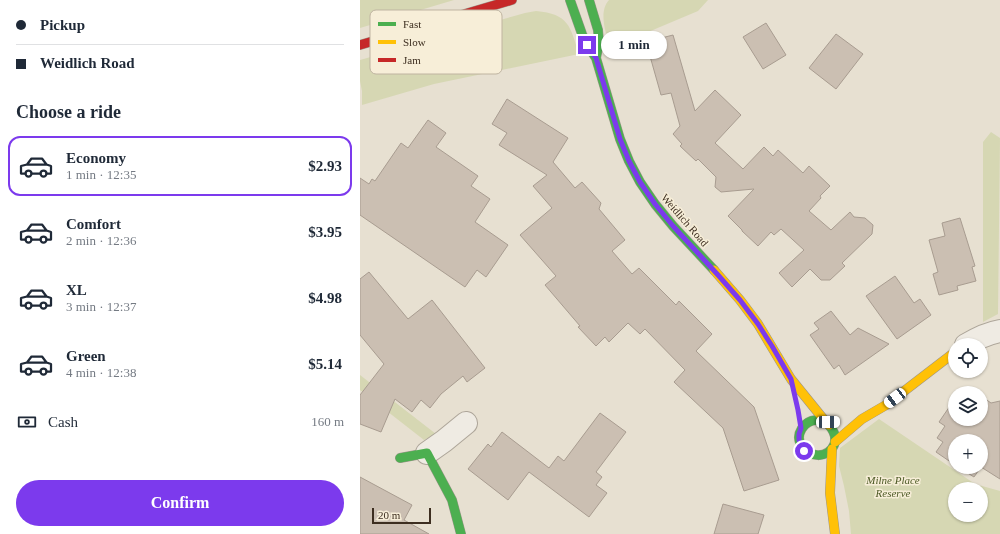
<!DOCTYPE html>
<html lang="en">
<head>
<meta charset="utf-8">
<style>
	body { margin:0; font-family:Georgia,serif; background:#f6f6f7; color:#1f2937; height:100vh; display:flex; flex-direction:column; font-size:15px; white-space:nowrap }
	* { box-sizing:border-box; margin:0 }
	p { font-size:13px; color:#747a83 }
	.icon { flex:none; width:22px; height:22px; fill:none; stroke:currentColor; stroke-width:2; stroke-linecap:round; stroke-linejoin:round }
	.map { position:relative; flex:1; overflow:hidden }
	.drawer { display:flex; flex-direction:column; background:#fff; width:360px }
	.drawer>* { flex:none }
	.guide { display:grid; align-content:center; height:88px; padding:0 16px; background:#fff }
	.tools { position:absolute; left:588px; top:338px; display:grid; gap:8px }
	.tools a { display:grid; place-items:center; width:40px; height:40px; border-radius:50%; background:#fff; box-shadow:0 1px 3px #0004; font-size:20px }
	.scale { position:absolute; left:12px; bottom:10px; width:59px; box-sizing:border-box; padding-left:4px; border:2px solid #3d2e20; border-top:0; font-size:11px; line-height:14px; white-space:nowrap; color:#3d2e20; -webkit-text-stroke:3px #f7eed8; paint-order:stroke }
	.end { position:absolute; width:18px; height:18px; margin:-9px; border:5px solid #7c3aed; background:#fff; box-shadow:0 0 0 2px #fff }
	.from { border-radius:50% }
	.bubble { position:absolute; height:28px; border-radius:14px; background:#fff; box-shadow:0 1px 3px #0004; font-size:13px; font-weight:800; line-height:28px; text-align:center }
	.car { position:absolute; width:12px; height:24px; margin:-12px -6px; border-radius:5px; box-shadow:0 0 3px 1px #0007; background:linear-gradient(#fff 24%,#345 0 40%,#fff 0 76%,#345 0 86%,#fff 0) }
	.guide b { display:flex; align-items:center; gap:14px; height:38px; font-size:15px }
	.guide b+b { border-top:1px solid #e0e1e3 }
	.guide i { width:10px; height:10px; background:#1f2937 }
	ul { padding:0; list-style:none }
	li { display:flex; align-items:center; gap:12px; height:60px; margin:0 8px 6px; padding:0 8px; border:2px solid transparent; border-radius:12px }
	li div { flex:1 }
	li b { display:block; font-size:15px }
	li em { font-style:normal; font-weight:800 }
	li.selected { border-color:#7c3aed }
	li>.icon { width:36px; height:36px; stroke-width:1.5 }
	h2 { padding:0 16px; font-size:18px; line-height:48px }
	.pay { display:flex; align-items:center; gap:10px; height:44px; padding:0 16px; font-size:15px }
	.pay p { margin-inline-start:auto }
	.primary-button { display:flex; gap:8px; margin-top:auto; padding:8px 16px }
	.primary-button a { flex:1; height:46px; border-radius:24px; background:#7c3aed; color:#fff; font-size:16px; font-weight:800; line-height:46px; text-align:center }
	main { display:flex; flex:1; min-height:0 }
	.map>svg:first-child { display:block }
	.green { fill:#d6d7b3; fill-rule:evenodd }
	.building { fill:#cbbfb2; stroke:#a89c90 }
	.lines { fill:none; stroke-linecap:round; stroke-linejoin:round }
	.street-casing { stroke:#ada599; stroke-width:24 }
	.fast-casing { stroke:#9c958a; stroke-width:10 }
	.slow-casing { stroke:#9c958a; stroke-width:10 }
	.jam-casing { stroke:#9c958a; stroke-width:10 }
	.street { stroke:#efebe3; stroke-width:22 }
	.fast { stroke:#4caf50; stroke-width:9 }
	.slow { stroke:#ffc107; stroke-width:9 }
	.jam { stroke:#c62828; stroke-width:9 }
	.route { stroke:#7c3aed; stroke-width:5 }
	.labels { text-anchor:middle; dominant-baseline:central; stroke-width:3; stroke-linejoin:round; paint-order:stroke }
	.street-label { font-size:11px; fill:#3d2e20; stroke:#f7eed8 }
	.park-label { font-size:11px; font-style:italic; fill:#4d5a26; stroke:#f7eed8 }
	.key { fill:#f7eed8; stroke:#bfb4a1; stroke-width:1 }
	.key-label { font-size:11px; fill:#3d2e20 }
</style>
</head>
<body>
<main>
<section class="drawer">
<div class="guide">
<b><i class="from"></i>Pickup</b>
<b><i></i>Weidlich Road</b>
</div>
<h2>Choose a ride</h2>
<ul>
<li class="selected"><svg class="icon" aria-label="car" viewBox="0 0 24 24"><path d="M5 17H2v-5l4-1 3-4h7l3 4 3 1v5h-3M9 17h6M6 11h13"/><circle cx="7" cy="17" r="2"/><circle cx="17" cy="17" r="2"/></svg><div><b>Economy</b><p>1 min · 12:35</p></div><em>$2.93</em></li>
<li><svg class="icon" aria-label="car" viewBox="0 0 24 24"><path d="M5 17H2v-5l4-1 3-4h7l3 4 3 1v5h-3M9 17h6M6 11h13"/><circle cx="7" cy="17" r="2"/><circle cx="17" cy="17" r="2"/></svg><div><b>Comfort</b><p>2 min · 12:36</p></div><em>$3.95</em></li>
<li><svg class="icon" aria-label="car" viewBox="0 0 24 24"><path d="M5 17H2v-5l4-1 3-4h7l3 4 3 1v5h-3M9 17h6M6 11h13"/><circle cx="7" cy="17" r="2"/><circle cx="17" cy="17" r="2"/></svg><div><b>XL</b><p>3 min · 12:37</p></div><em>$4.98</em></li>
<li><svg class="icon" aria-label="car" viewBox="0 0 24 24"><path d="M5 17H2v-5l4-1 3-4h7l3 4 3 1v5h-3M9 17h6M6 11h13"/><circle cx="7" cy="17" r="2"/><circle cx="17" cy="17" r="2"/></svg><div><b>Green</b><p>4 min · 12:38</p></div><em>$5.14</em></li>
</ul>
<div class="pay"><svg class="icon" aria-label="cash" viewBox="0 0 24 24"><path d="M3 7h18v10H3z"/><circle cx="12" cy="12" r="2"/></svg>Cash<p>160 m</p></div>
<div class="primary-button"><a>Confirm</a></div>
</section>
<div class="map">
<svg width="640" height="534" viewBox="0 0 640 534">
	<rect width="100%" height="100%" fill="#e7e0d1"/>
	<path class="green" d="M0 0H94L0 28Z
		M249 0H348L338 11 262 43 250 47C246 33 238 12 249 0Z
		M176 11C209 14 210 26 219 54L74 84 2 105V91L0 81V60L165 13Z
		M631 132 640 138 638 314 623 322V142Z
		M0 375 76 434 64 440 0 390Z
		M519 419 615 484 640 491V534H491L489 511 484 486 479 466 480 448ZM595 489H621V515H595Z"/>
	<path class="building" d="M406 23 426 55 403 69 383 37Z
		M476 34 503 54 476 89 449 68Z
		M313 35 335 111 355 90 381 115 355 143 383 169 404 147 413 156 418 150 443 173 449 166 470 186 460 196 461 198 449 211 471 230 490 212 494 217 505 218 513 225 512 234 482 263 485 266 470 280H461L450 269 432 287 419 273 444 250 421 229 414 235 411 232 398 246 382 231V230L368 216 394 189 361 192 355 187 356 177 338 159 336 161 320 146 322 144 313 134 320 126 311 93 301 95 286 42Z
		M147 99 208 138 193 162 215 188 222 182 241 203 239 209 265 240 252 251 272 274 279 268 316 305 319 301 352 334 336 351 394 407 419 480 384 491 363 428 314 382 325 370 285 329 280 334 268 323 249 342 245 337 236 346 218 327 220 326 185 285 196 276 160 235 192 208 173 186 187 175 139 145 147 133 132 124Z
		M68 120 86 133 76 147 118 176 111 186 130 199 115 222 148 245 126 277 117 270 105 287 0 215V178L9 184 12 179 15 181 41 143 48 148Z
		M600 218 615 266 612 267 616 281 597 286 598 290 579 295 573 274 578 272 569 240 585 236 582 223Z
		M9 272 48 319 72 300 125 368 107 382 103 376 81 394 70 408 61 400 52 412 35 399 21 432 0 424V395L24 364 0 335V279Z
		M535 276 554 303 560 299 571 315 537 339 506 296Z
		M471 311 490 335 498 328 529 344 485 375 479 365 474 369 450 335 459 329 454 323Z
		M621 396 631 403 640 401V479L621 467 614 477 598 467H621V441H595V465L576 452 583 442 577 438 585 426 579 422 592 403 595 405V419H621Z
		M240 413 266 432 236 472 242 477 236 485 247 493 229 517 169 472 148 500 108 469 128 444 131 447 142 432 189 468 198 456 204 461Z
		M0 477 52 505 44 520 69 534H0Z
		M363 504 404 515 398 534H354Z"/>
	<g class="lines">
		<defs>
			<path id="street" d="M606 345C616 339 628 333 640 331
				M67 453 84 441 106 423"/>
			<path id="fast" d="M210 0 222 34 227 45 236 58 260 139 269 161 280 182 295 204 313 226 354 270
				M229 0 238 30 239 42 236 58
				M465 421C462 421 459 420 456 420 444 421 435 434 441 445 448 458 468 459 474 445 477 438 474 431 469 425
				M40 458 67 453 92 500 101 534"/>
			<path id="slow" d="M354 270 380 300 398 324 431 379 465 421 469 425
				M475 442 502 419 526 405 595 352
				M472 449 470 493 475 534"/>
			<path id="jam" d="M0 45 152 0"/>
		</defs>
		<use href="#street" class="street-casing"/>
		<use href="#fast" class="fast-casing"/>
		<use href="#slow" class="slow-casing"/>
		<use href="#jam" class="jam-casing"/>
		<use href="#street" class="street"/>
		<use href="#fast" class="fast"/>
		<use href="#slow" class="slow"/>
		<use href="#jam" class="jam"/>
	</g>
	<g class="lines">
		<path class="route" d="M227 45 236 58 260 139 269 161 280 182 295 204 313 226 358 275 380 300 398 324 412 346 431 379 438 410 441 428 439 434V440L441 446 444 451"/>
	</g>
	<g class="labels">
		<g class="street-label">
			<text transform="translate(325 220) rotate(49)">Weidlich Road</text>
		</g>
		<g class="park-label">
			<text x="533" y="480">Milne Place<tspan x="533" dy="13">Reserve</tspan></text>
		</g>
	</g>
	<rect x="10" y="10" width="132" height="64" rx="6" class="key"/>
	<rect x="18" y="22" width="18" height="4" fill="#4caf50"/>
	<rect x="18" y="40" width="18" height="4" fill="#ffc107"/>
	<rect x="18" y="58" width="18" height="4" fill="#c62828"/>
	<g class="key-label">
		<text x="43" y="28">Fast</text>
		<text x="43" y="46">Slow</text>
		<text x="43" y="64">Jam</text>
	</g>
</svg>
<div class="tools">
<a><svg class="icon" aria-label="locate" viewBox="0 0 24 24"><circle cx="12" cy="12" r="6"/><path d="M12 2v4M12 18v4M2 12h4M18 12h4"/></svg></a>
<a><svg class="icon" aria-label="layers" viewBox="0 0 24 24"><path d="M12 4l9 5-9 5-9-5zM3 14l9 5 9-5"/></svg></a>
<a>+</a>
<a>−</a>
</div>
<div class="scale">20 m</div>
<i class="end from" style="left:444px;top:451px"></i>
<i class="end" style="left:227px;top:45px"></i>
<div class="bubble" style="left:241px;top:31px;width:66px">1 min</div>
<i class="car" style="left:535px;top:398px;rotate:233deg"></i>
<i class="car" style="left:468px;top:422px;rotate:89deg"></i>
</div>
</main>
</body>
</html>
